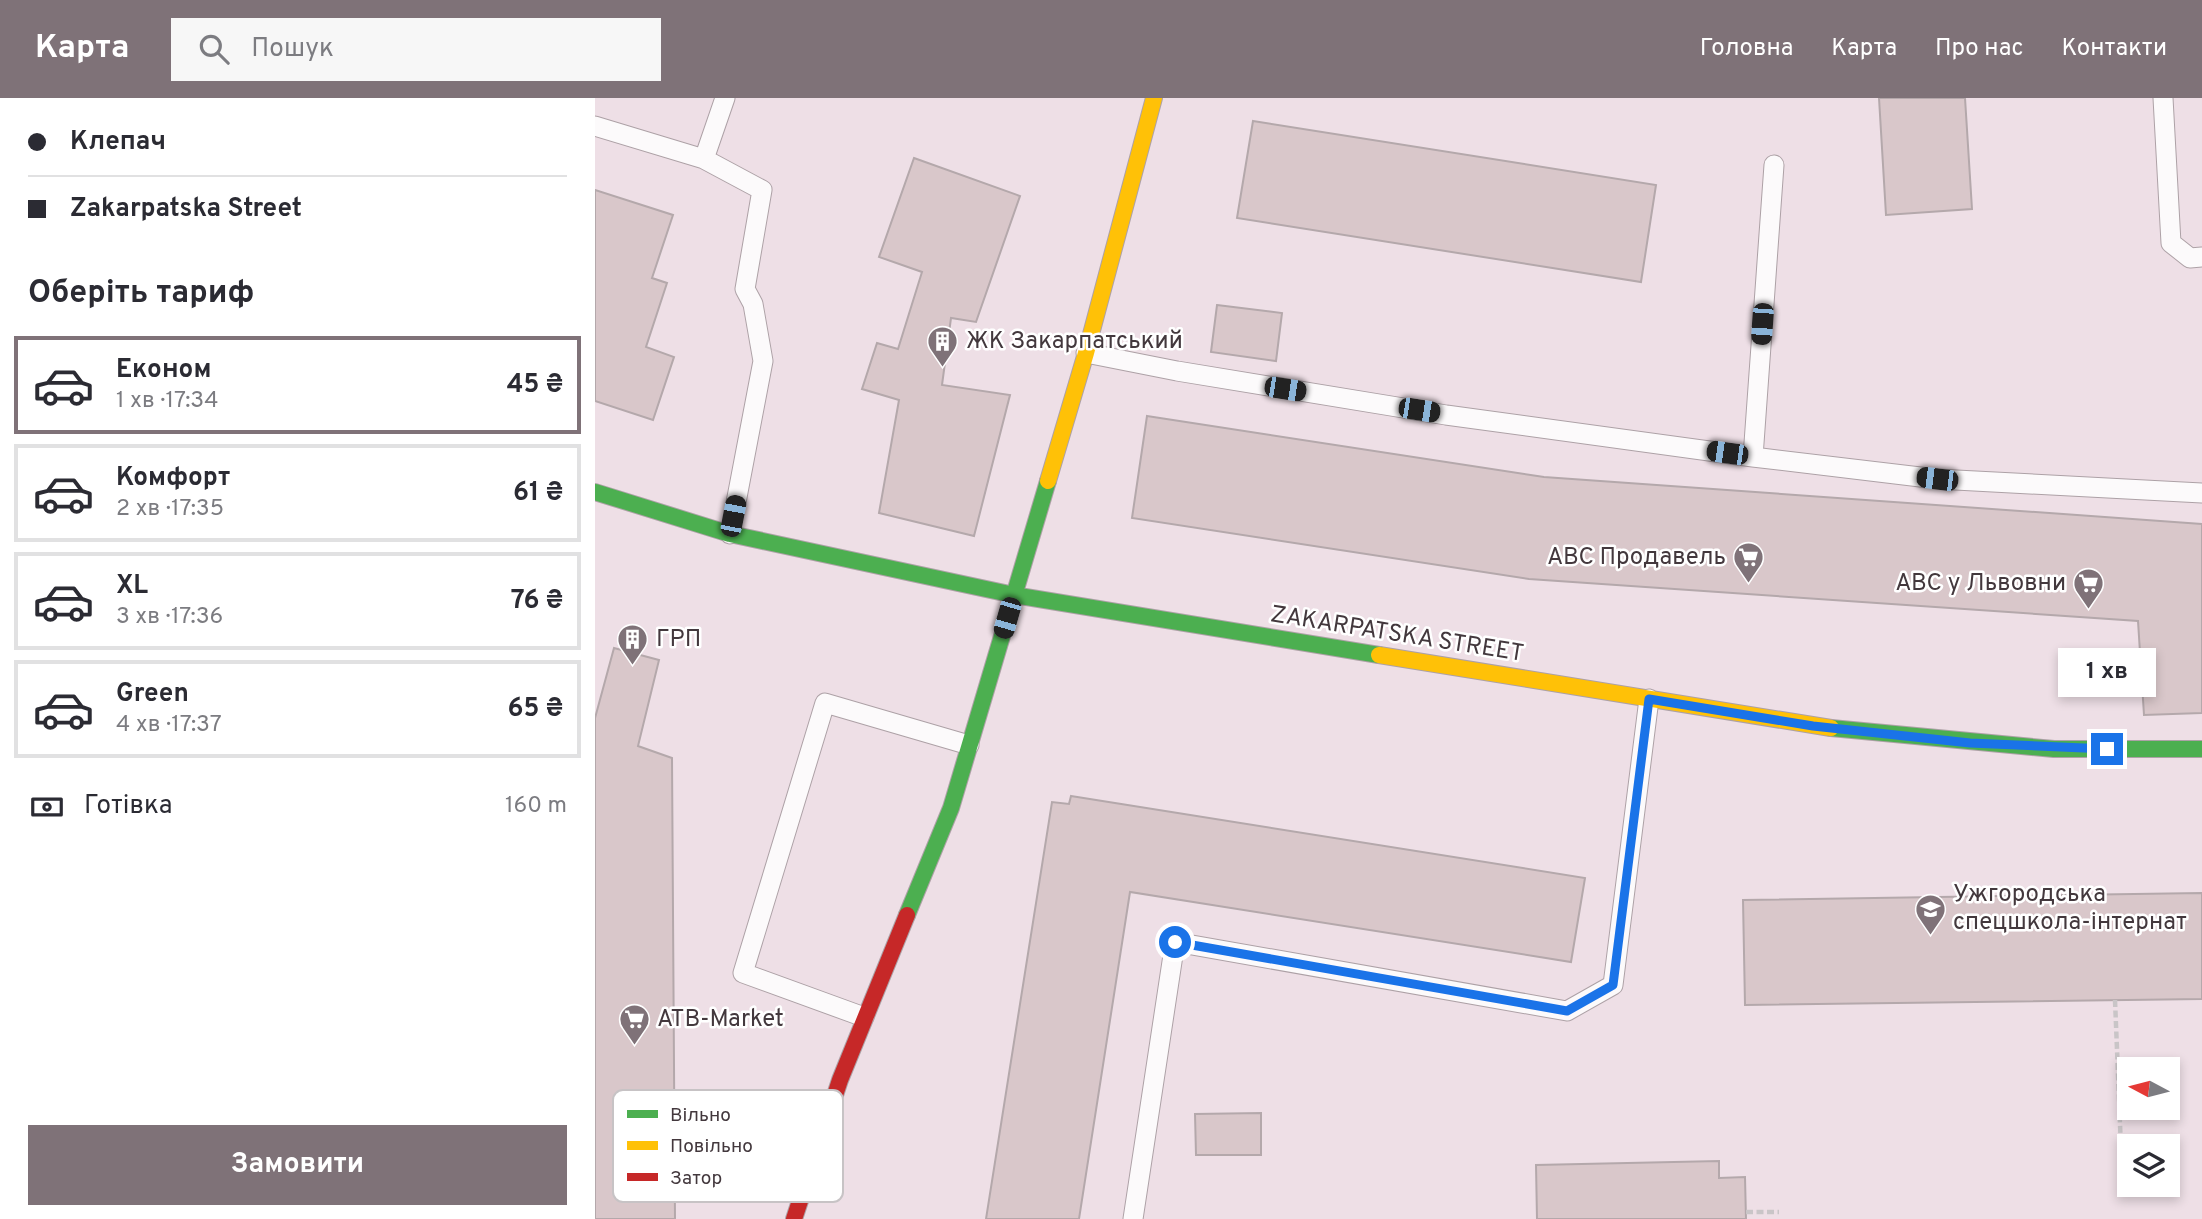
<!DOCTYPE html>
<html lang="uk">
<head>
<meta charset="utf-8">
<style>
	body { margin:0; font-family:Overpass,sans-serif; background:#f7f7f7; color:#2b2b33; height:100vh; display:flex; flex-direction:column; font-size:26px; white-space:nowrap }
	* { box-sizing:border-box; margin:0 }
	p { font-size:23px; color:#7c7c81 }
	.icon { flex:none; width:38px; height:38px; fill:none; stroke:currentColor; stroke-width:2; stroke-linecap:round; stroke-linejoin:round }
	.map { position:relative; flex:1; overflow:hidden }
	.panel { display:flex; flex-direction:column; background:#fff; width:595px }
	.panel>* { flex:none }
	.top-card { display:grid; align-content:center; height:154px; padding:0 28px; background:#fff }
	.needle { width:46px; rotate:277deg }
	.tools { position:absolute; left:1522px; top:959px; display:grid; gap:14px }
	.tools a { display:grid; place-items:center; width:63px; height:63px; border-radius:0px; background:#fff; box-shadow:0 4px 10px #0003; font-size:35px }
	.end { position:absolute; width:32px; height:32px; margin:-16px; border:9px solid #1a73e8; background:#fff; box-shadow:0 0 0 4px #fff }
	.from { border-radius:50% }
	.bubble { position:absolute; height:49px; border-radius:0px; background:#fff; box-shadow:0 4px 10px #0003; font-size:23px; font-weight:700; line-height:49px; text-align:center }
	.car { position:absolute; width:21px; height:42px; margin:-21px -10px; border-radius:9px; box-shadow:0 0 5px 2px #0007; background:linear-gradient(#222 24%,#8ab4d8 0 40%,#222 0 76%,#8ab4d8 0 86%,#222 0) }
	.top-card b { display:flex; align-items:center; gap:24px; height:66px; font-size:26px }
	.top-card b+b { border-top:2px solid #e1e1e2 }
	.top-card i { width:18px; height:18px; background:#2b2b33 }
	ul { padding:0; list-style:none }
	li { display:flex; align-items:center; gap:21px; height:98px; margin:0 14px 10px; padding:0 14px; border:4px solid #e1e1e2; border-radius:0px }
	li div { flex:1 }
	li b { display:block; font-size:26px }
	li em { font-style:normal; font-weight:700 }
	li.current { border-color:#7f7278 }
	li>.icon { width:63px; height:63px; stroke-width:1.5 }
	h2 { padding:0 28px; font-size:32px; line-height:84px }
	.pay { display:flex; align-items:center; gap:18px; height:77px; padding:0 28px; font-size:26px }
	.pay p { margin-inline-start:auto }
	.cta { display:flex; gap:14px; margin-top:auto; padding:14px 28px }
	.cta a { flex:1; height:80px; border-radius:0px; background:#7f7278; color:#fff; font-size:28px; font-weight:700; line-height:80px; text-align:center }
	header { display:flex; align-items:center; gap:42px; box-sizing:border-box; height:98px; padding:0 35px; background:#7f7278; color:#fff }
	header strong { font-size:33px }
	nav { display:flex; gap:38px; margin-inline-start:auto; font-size:24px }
	.search { width:490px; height:63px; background:#f7f7f7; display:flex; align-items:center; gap:18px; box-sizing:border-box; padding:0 24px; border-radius:0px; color:#7c7c81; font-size:26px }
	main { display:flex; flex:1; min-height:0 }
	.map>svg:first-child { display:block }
	.building { fill:#d9c7ca; stroke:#b4a8ab; stroke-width:2 }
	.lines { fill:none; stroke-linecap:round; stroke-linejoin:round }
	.lane-casing { stroke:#ada1a6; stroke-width:21 }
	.fast-casing { stroke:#ada1a6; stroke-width:18 }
	.slow-casing { stroke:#ada1a6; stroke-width:18 }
	.jam-casing { stroke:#ada1a6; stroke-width:18 }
	.path { stroke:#c9c5c7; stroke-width:4.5; stroke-dasharray:7 3.5; stroke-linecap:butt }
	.lane { stroke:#fcfafb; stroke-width:19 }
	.fast { stroke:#4caf50; stroke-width:16 }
	.slow { stroke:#ffc107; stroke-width:16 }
	.jam { stroke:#c62828; stroke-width:16 }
	.route { stroke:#1a73e8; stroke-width:9 }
	.labels { text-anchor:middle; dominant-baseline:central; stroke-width:5; stroke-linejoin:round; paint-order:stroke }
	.poi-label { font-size:24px; fill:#43383d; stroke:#fff; text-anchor:start }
	.street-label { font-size:24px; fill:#43383d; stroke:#fff }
	.key { fill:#fff; stroke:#c7c3c5; stroke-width:2 }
	.key-label { font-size:19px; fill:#43383d }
</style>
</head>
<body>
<header>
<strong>Карта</strong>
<div class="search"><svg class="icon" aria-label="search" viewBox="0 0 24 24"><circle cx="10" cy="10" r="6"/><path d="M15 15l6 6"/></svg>Пошук</div>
<nav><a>Головна</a><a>Карта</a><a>Про нас</a><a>Контакти</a></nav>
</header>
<main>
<section class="panel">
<div class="top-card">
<b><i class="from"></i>Клепач</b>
<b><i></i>Zakarpatska Street</b>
</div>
<h2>Оберіть тариф</h2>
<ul>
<li class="current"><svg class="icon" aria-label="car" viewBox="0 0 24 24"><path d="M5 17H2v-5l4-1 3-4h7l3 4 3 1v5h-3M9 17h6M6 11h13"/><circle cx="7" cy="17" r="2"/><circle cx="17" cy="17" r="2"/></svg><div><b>Економ</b><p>1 хв · 17:34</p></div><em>45 ₴</em></li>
<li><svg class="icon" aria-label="car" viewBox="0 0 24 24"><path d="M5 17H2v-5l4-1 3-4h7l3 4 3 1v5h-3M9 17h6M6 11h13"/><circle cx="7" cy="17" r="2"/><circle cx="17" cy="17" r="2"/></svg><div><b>Комфорт</b><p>2 хв · 17:35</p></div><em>61 ₴</em></li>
<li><svg class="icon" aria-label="car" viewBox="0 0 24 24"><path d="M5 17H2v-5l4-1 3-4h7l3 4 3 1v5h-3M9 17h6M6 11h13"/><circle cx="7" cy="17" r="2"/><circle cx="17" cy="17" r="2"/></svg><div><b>XL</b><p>3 хв · 17:36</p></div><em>76 ₴</em></li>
<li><svg class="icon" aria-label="car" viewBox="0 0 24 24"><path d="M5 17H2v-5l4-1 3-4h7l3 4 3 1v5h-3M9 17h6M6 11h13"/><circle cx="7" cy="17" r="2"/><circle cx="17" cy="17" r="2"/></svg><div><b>Green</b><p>4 хв · 17:37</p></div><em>65 ₴</em></li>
</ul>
<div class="pay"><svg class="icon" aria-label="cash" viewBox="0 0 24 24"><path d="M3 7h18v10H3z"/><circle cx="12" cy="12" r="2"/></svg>Готівка<p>160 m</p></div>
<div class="cta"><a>Замовити</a></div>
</section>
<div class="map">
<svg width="1607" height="1121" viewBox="0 0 1607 1121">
	<rect width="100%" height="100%" fill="#eedfe6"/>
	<path class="building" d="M1284 0H1370L1377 111 1291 117Z
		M658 23 1061 87 1046 184 642 120Z
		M319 60 425 98 381 224 356 220 347 287 415 297 379 438 284 415 304 302 267 291 282 245 303 251 327 174 284 159Z
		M0 92 78 117 57 180 72 185 51 249 79 259 58 322 0 303Z
		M622 207 687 215 681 263 616 254Z
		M552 318 949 379 1607 426V615L1549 617 1543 523 934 481 537 420Z
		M19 550 64 562 43 648 77 660 80 1121H0V620Z
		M476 698 990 780 976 864 535 794 484 1121H391L457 704 474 706Z
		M1607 795V901L1150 907 1148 802Z
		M666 1015V1057H601L600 1016Z
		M1124 1063V1080L1150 1079 1151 1121H942L941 1067Z"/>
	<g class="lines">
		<defs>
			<path id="lane" d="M1568 0 1576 145 1595 160 1607 159
				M0 28 109 61 167 92 150 191 158 206 168 263 135 436
				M109 61 130 0
				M491 255 582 273 851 317 1158 359 1342 381 1607 395
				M1158 359 1179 67
				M269 919 148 875 230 605 374 647
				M538 1121 580 844 972 913 1018 887 1054 601"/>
			<path id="fast" d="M0 394 135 436 419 497 784 557
				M1236 630 1459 651H1607
				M312 817 356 710 453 383"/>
			<path id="slow" d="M453 383 491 255 559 0
				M784 557 1236 630"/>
			<path id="jam" d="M199 1121 245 982 312 817"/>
		</defs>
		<use href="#lane" class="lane-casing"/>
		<use href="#fast" class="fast-casing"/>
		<use href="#slow" class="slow-casing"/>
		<use href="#jam" class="jam-casing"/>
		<path class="path" d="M1520 902 1528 1100
			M1151 1114H1184"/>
		<use href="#lane" class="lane"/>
		<use href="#fast" class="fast"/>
		<use href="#slow" class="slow"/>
		<use href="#jam" class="jam"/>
	</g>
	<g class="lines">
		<path class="route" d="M580 844 972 913 1018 887 1054 601 1218 628 1375 645 1512 651"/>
	</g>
	<defs>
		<symbol id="building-pin" viewBox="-11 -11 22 30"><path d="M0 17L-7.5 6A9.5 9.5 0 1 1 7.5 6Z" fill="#7f7278" stroke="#fff"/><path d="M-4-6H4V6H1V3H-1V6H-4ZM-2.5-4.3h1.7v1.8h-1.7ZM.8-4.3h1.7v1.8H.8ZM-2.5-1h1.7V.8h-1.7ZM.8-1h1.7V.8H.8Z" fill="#fff"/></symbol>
		<symbol id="supermarket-pin" viewBox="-11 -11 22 30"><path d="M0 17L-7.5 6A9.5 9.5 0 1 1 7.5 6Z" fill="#7f7278" stroke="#fff"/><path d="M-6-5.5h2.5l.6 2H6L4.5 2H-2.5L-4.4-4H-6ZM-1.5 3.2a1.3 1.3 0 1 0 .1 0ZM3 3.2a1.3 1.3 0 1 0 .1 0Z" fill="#fff"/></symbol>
		<symbol id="school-pin" viewBox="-11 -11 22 30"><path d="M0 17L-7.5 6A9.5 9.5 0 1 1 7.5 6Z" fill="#7f7278" stroke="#fff"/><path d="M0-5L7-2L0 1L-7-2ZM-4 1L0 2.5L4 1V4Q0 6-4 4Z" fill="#fff"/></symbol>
	</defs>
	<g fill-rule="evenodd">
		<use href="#building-pin" x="330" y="226" width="35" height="47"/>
		<use href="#supermarket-pin" x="1136" y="442" width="35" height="47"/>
		<use href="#supermarket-pin" x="1476" y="468" width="35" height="47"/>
		<use href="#building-pin" x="20" y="524" width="35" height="47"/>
		<use href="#school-pin" x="1318" y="794" width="35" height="47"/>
		<use href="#supermarket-pin" x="22" y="904" width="35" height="47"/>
	</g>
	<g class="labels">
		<g class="poi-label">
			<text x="371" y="244">ЖК Закарпатський</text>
			<text x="1131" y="460" text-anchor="end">ABC Продавель</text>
			<text x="1471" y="486" text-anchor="end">ABC у Львовни</text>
			<text x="61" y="542">ГРП</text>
			<text x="1358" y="797">Ужгородська<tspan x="1358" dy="28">спецшкола-інтернат</tspan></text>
			<text x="62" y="922">ATB-Market</text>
		</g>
		<g class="street-label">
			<text transform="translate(802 537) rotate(9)">ZAKARPATSKA STREET</text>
		</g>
	</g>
	<rect x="18" y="992" width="230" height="112" rx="10" class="key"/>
	<rect x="32" y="1012" width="31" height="8" fill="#4caf50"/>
	<rect x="32" y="1043" width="31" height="9" fill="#ffc107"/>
	<rect x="32" y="1075" width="31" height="8" fill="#c62828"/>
	<g class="key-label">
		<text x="75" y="1023">Вільно</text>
		<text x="75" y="1054">Повільно</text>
		<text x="75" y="1086">Затор</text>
	</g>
</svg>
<div class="tools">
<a><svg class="needle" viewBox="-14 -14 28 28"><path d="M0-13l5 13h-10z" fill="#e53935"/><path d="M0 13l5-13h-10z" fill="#7c7c81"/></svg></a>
<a><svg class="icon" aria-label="layers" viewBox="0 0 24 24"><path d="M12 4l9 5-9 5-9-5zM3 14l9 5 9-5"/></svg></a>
</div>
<i class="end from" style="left:580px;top:844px"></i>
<i class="end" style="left:1512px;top:651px"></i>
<div class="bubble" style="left:1463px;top:550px;width:98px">1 хв</div>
<i class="car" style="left:1167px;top:226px;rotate:184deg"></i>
<i class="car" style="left:690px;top:291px;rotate:99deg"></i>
<i class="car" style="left:824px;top:312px;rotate:99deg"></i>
<i class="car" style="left:1132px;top:355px;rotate:278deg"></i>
<i class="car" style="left:1342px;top:381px;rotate:277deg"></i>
<i class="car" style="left:138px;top:418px;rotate:11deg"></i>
<i class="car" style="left:412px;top:520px;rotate:196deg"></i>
</div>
</main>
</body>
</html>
